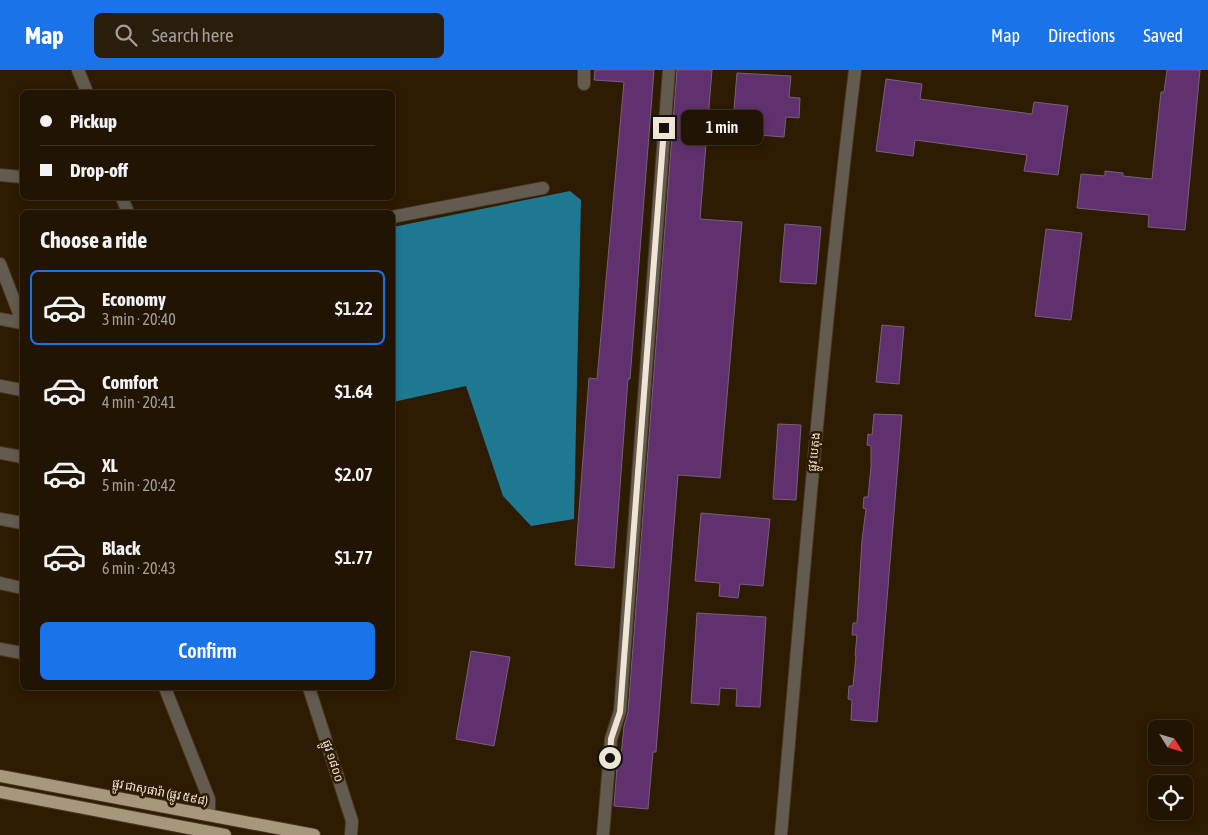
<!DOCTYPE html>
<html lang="en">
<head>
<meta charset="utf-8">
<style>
	body { margin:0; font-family:"Asap Condensed","Noto Sans Khmer",sans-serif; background:#2a1d0c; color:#f1f3f6; height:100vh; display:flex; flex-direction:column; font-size:19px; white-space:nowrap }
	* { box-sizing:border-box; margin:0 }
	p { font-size:16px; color:#a29e99 }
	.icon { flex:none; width:28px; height:28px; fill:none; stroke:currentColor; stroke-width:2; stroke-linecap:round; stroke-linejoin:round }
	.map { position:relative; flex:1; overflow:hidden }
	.side { position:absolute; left:20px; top:140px; width:375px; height:480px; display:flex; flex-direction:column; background:#221402; border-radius:8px; box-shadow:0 2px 8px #0003,0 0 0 1px #3f3324 }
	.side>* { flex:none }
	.hud { position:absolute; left:20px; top:20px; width:375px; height:110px; border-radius:8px; box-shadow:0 2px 8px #0003,0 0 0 1px #3f3324; display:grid; align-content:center; height:110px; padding:0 20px; background:#221402 }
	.needle { width:32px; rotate:127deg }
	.buttons { position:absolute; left:1148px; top:650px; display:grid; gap:10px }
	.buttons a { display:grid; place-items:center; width:45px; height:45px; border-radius:8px; background:#221402; box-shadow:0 2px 8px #0003,0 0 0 1px #3f3324; font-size:25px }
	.end { position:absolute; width:22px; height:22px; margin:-11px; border:6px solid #f0e4d5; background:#111; box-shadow:0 0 0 2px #111 }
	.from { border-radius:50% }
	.bubble { position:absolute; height:35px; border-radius:8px; background:#221402; box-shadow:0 2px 8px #0003,0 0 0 1px #3f3324; font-size:16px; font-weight:600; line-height:35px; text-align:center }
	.hud b { display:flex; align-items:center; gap:18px; height:48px; font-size:19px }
	.hud b+b { border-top:1px solid #3f3324 }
	.hud i { width:12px; height:12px; background:#f1f3f6 }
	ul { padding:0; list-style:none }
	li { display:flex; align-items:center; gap:15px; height:75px; margin:0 10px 8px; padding:0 10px; border:2px solid transparent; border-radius:8px }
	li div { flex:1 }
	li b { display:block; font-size:19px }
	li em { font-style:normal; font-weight:600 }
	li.selected { border-color:#1a73e8 }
	li>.icon { width:45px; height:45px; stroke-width:1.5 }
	h2 { padding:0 20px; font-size:22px; line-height:60px }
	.cta { display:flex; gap:10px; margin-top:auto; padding:10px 20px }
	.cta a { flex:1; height:58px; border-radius:8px; background:#1a73e8; color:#fff; font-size:20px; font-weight:600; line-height:58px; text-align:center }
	header { display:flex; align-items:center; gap:30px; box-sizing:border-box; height:70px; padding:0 25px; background:#1a73e8; color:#fff }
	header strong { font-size:24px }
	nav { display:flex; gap:28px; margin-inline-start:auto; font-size:18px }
	.search { width:350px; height:45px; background:#2a1d0c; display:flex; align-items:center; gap:12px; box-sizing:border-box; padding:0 18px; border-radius:8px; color:#a29e99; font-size:19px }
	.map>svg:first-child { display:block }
	.water { fill:#1e7891 }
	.building { fill:#60316e; stroke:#75617c }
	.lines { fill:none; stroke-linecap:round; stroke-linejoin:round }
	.minor-casing { stroke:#483720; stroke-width:14 }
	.major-casing { stroke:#483720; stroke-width:14 }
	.minor { stroke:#635b4f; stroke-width:12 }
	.major { stroke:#a7977d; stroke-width:12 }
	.route { stroke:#f0e4d5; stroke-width:6 }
	.labels { text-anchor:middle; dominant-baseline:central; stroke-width:5; stroke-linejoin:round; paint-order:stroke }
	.street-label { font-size:12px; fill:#f0e4d5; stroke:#2d1b02 }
</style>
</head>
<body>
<header>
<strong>Map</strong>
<div class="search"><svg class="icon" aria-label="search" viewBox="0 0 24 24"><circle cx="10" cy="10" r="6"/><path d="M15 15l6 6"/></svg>Search here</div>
<nav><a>Map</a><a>Directions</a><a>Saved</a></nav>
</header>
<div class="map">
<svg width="1208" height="765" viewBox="0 0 1208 765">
	<rect width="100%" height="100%" fill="#2d1b02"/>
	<path class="water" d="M570 121 581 130 574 449 531 456 503 426 466 316 393 332V157Z"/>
	<path class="building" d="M595 0H654L630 309H628L614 498 575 495 589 308 597 309 624 12 594 10Z
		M677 0H712L700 149 742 152 720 408 678 405 656 682H653L648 739 614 736 618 685H621L624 656 628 642Z
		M1167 0H1200L1185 160 1148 157 1149 145 1077 138 1081 104 1105 106V101L1123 103V106L1152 109 1161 22H1164Z
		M737 3 791 6 789 27 800 28 799 48 786 47 784 67 732 63Z
		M886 9 922 14 920 29 1032 44 1034 32 1068 36 1058 105 1024 101 1027 85 915 70 913 86 876 81Z
		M785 154 821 157 816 214 780 212Z
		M1046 159 1082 163 1071 250 1035 246Z
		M882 255 904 257 899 314 876 312Z
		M874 344 902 345 877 652 851 650 852 630 848 629 849 616H853L856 586H855L857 565H852L853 553H857L862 470 866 439 863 438 864 427H868L871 397V376L867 375 868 364 872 365Z
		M778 354 801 355 796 430 773 429Z
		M701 443 770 449 763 516 740 514 738 528 719 526 720 513 695 511Z
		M697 543 766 547 760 637 736 636 737 619 720 618 719 635 691 633Z
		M471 581 510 587 494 676 456 669Z"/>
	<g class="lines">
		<defs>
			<path id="minor" d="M78 0 87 22
				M584 14V0
				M0 105 22 107
				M122 128 128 142
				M392 147 543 118
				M0 194 22 251
				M0 249 22 253
				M0 316 22 320
				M0 383 22 387
				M0 449 22 453
				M0 513 22 518
				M0 579 22 583
				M165 618 209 729V745
				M309 618 352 751 351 765
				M603 765 611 669 620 641 669 0
				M781 765C803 510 824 254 855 0"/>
			<path id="major" d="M0 706 314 765
				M0 722 225 765"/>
		</defs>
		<use href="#minor" class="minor-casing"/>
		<use href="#major" class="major-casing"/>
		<use href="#minor" class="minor"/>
		<use href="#major" class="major"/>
	</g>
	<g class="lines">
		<path class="route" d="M610 688 611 669 620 642 664 58"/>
	</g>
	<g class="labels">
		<g class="street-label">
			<text transform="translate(814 382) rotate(-84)">ផ្លូវ បេតុង</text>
			<text transform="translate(333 691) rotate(72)">ផ្លូវ ១៨០០</text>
			<text transform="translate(160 722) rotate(11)">ផ្លូវ ជាសុផារ៉ា (ផ្លូវ ៥៩៨)</text>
		</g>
	</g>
</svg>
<div class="buttons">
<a><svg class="needle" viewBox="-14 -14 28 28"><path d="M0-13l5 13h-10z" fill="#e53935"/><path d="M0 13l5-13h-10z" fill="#a29e99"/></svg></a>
<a><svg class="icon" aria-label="locate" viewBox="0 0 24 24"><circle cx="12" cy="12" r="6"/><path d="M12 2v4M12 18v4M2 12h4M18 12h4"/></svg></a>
</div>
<i class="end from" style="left:610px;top:688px"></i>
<i class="end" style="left:664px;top:58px"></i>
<div class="bubble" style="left:681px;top:40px;width:82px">1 min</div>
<div class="hud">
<b><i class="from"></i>Pickup</b>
<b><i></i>Drop-off</b>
</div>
<section class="side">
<h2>Choose a ride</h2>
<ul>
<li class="selected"><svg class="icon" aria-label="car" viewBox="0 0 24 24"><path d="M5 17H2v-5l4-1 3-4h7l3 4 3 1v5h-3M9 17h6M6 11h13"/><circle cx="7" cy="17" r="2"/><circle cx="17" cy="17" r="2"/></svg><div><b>Economy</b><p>3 min · 20:40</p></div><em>$1.22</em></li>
<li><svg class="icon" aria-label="car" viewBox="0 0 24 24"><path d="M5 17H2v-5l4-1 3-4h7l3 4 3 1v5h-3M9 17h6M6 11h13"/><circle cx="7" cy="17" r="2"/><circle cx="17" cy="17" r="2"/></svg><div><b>Comfort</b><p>4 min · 20:41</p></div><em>$1.64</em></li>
<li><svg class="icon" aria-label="car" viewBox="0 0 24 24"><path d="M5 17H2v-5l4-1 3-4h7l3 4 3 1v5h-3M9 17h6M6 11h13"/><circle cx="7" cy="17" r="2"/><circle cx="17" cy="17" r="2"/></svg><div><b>XL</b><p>5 min · 20:42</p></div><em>$2.07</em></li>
<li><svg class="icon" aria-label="car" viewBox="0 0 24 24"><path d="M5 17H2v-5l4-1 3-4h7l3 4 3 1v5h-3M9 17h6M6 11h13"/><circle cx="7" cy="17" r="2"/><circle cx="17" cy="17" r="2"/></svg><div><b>Black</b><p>6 min · 20:43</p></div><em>$1.77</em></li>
</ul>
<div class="cta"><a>Confirm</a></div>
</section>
</div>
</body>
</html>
